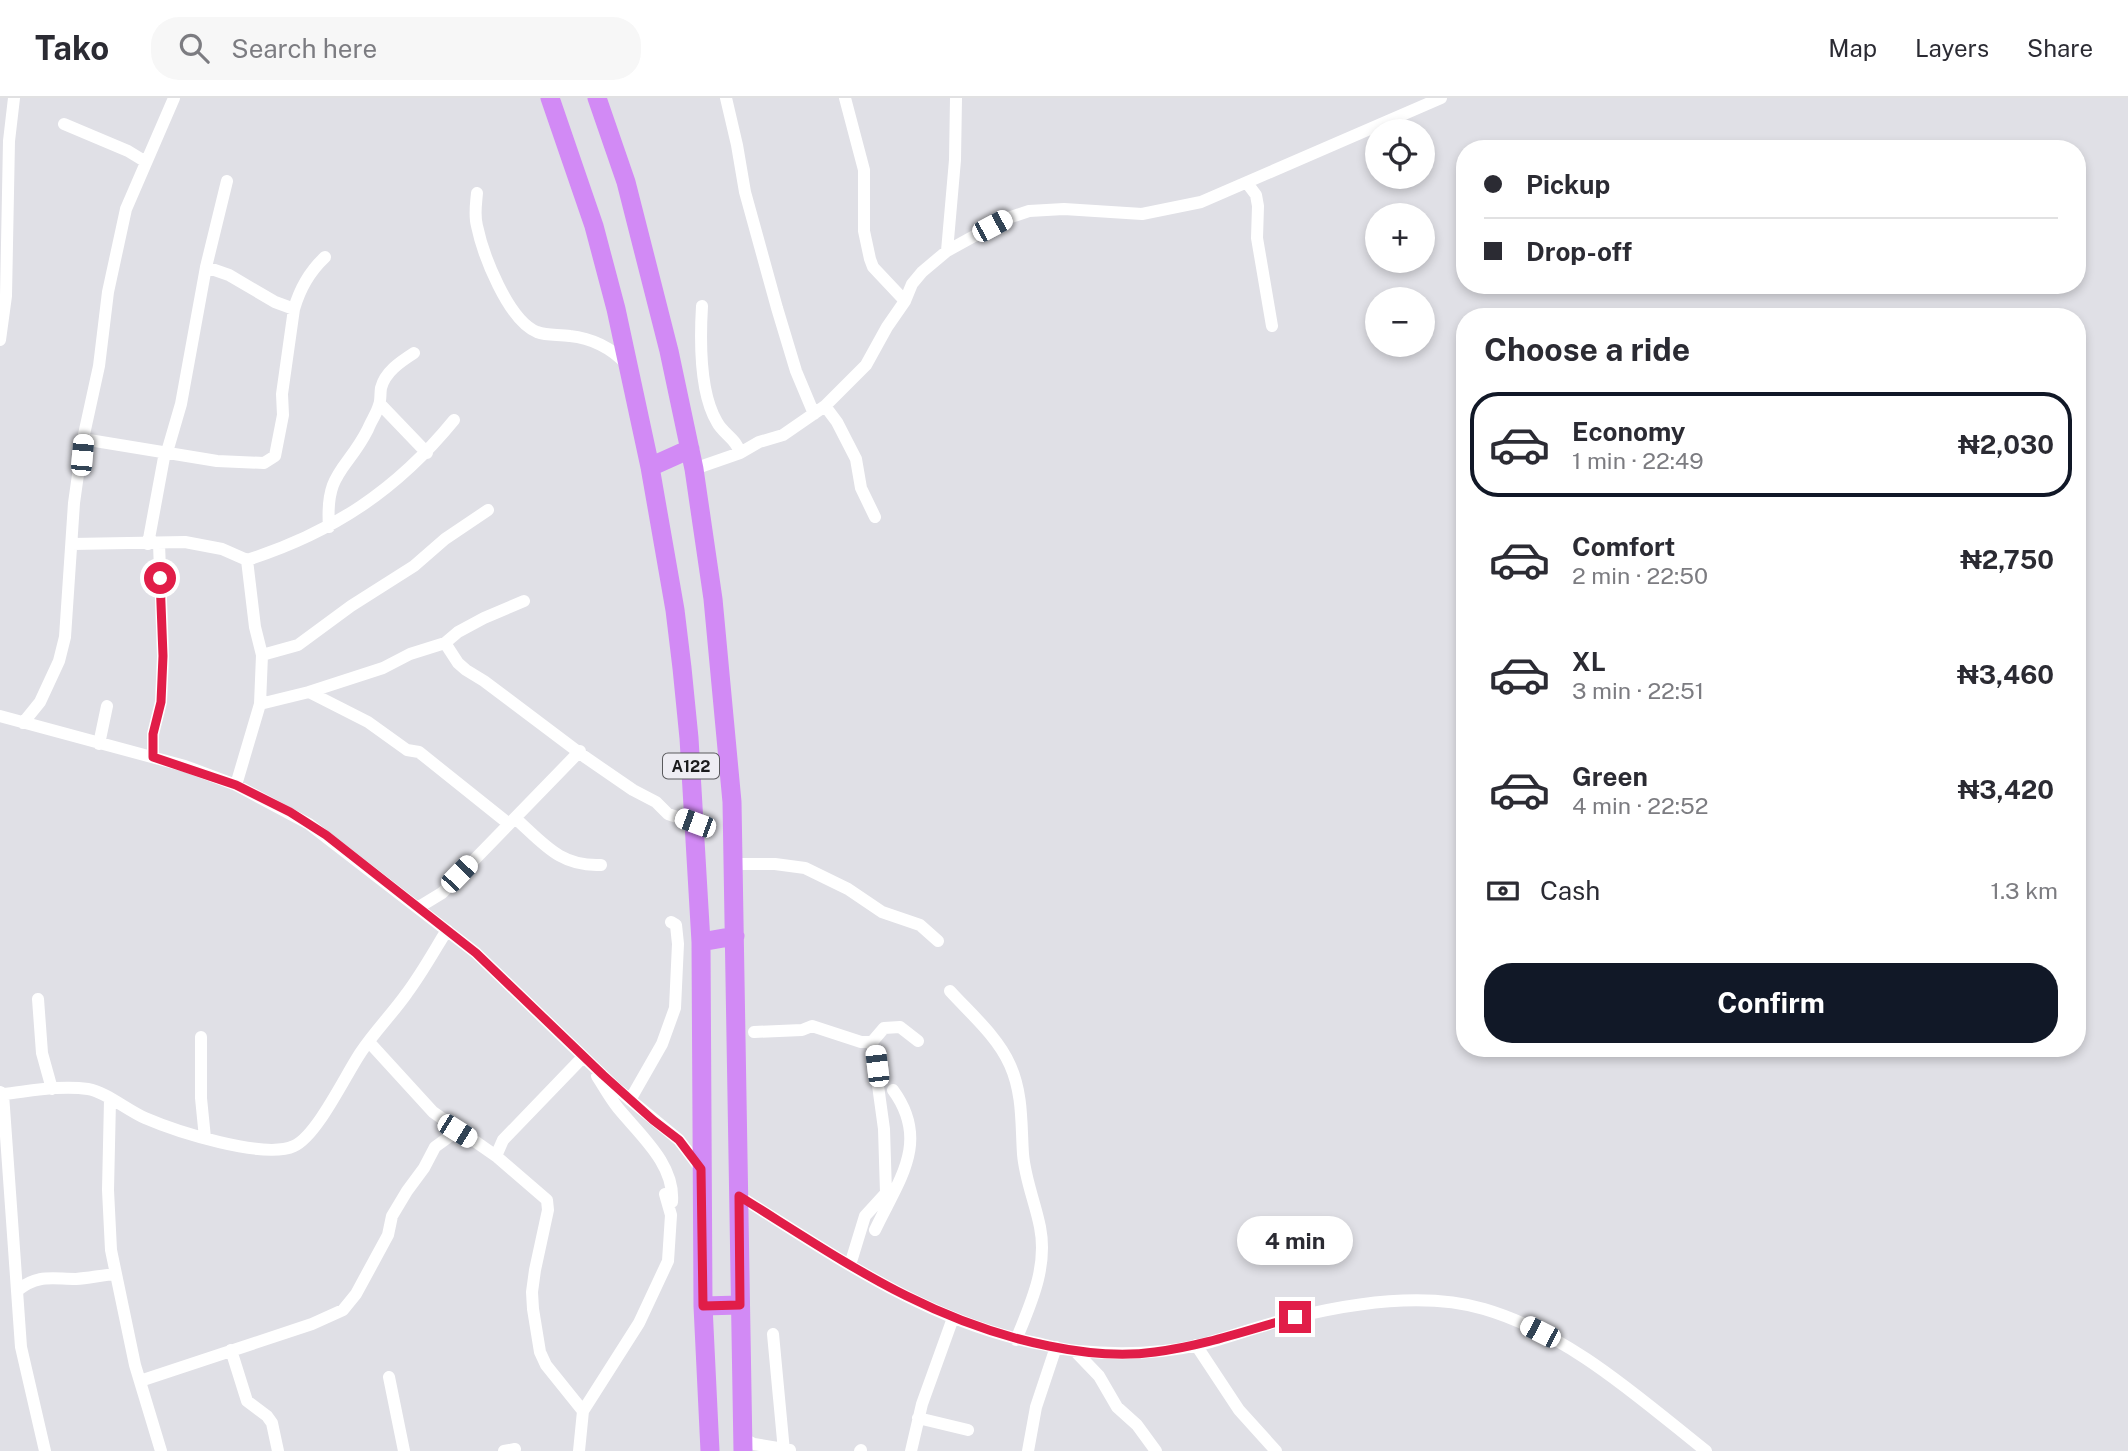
<!DOCTYPE html>
<html lang="en">
<head>
<meta charset="utf-8">
<style>
	body { margin:0; font-family:"Public Sans",sans-serif; background:#f7f7f7; color:#2b2b33; height:100vh; display:flex; flex-direction:column; font-size:26px; white-space:nowrap }
	* { box-sizing:border-box; margin:0 }
	p { font-size:23px; color:#7c7c81 }
	.icon { flex:none; width:38px; height:38px; fill:none; stroke:currentColor; stroke-width:2; stroke-linecap:round; stroke-linejoin:round }
	.map { position:relative; flex:1; overflow:hidden }
	.side { position:absolute; left:1456px; top:210px; width:630px; height:749px; display:flex; flex-direction:column; background:#fff; border-radius:28px; box-shadow:0 4px 10px #0003 }
	.side>* { flex:none }
	.guide { position:absolute; left:1456px; top:42px; width:630px; height:154px; border-radius:28px; box-shadow:0 4px 10px #0003; display:grid; align-content:center; height:154px; padding:0 28px; background:#fff }
	.buttons { position:absolute; left:1365px; top:21px; display:grid; gap:14px }
	.buttons a { display:grid; place-items:center; width:70px; height:70px; border-radius:50%; background:#fff; box-shadow:0 4px 10px #0003; font-size:35px }
	.end { position:absolute; width:32px; height:32px; margin:-16px; border:9px solid #e11d48; background:#fff; box-shadow:0 0 0 4px #fff }
	.from { border-radius:50% }
	.bubble { position:absolute; height:49px; border-radius:24px; background:#fff; box-shadow:0 4px 10px #0003; font-size:23px; font-weight:700; line-height:49px; text-align:center }
	.car { position:absolute; width:21px; height:42px; margin:-21px -10px; border-radius:9px; box-shadow:0 0 5px 2px #0007; background:linear-gradient(#fff 24%,#345 0 40%,#fff 0 76%,#345 0 86%,#fff 0) }
	.guide b { display:flex; align-items:center; gap:24px; height:66px; font-size:26px }
	.guide b+b { border-top:2px solid #e1e1e2 }
	.guide i { width:18px; height:18px; background:#2b2b33 }
	ul { padding:0; list-style:none }
	li { display:flex; align-items:center; gap:21px; height:105px; margin:0 14px 10px; padding:0 14px; border:4px solid transparent; border-radius:28px }
	li div { flex:1 }
	li b { display:block; font-size:26px }
	li em { font-style:normal; font-weight:700 }
	li.active { border-color:#111827 }
	li>.icon { width:63px; height:63px; stroke-width:1.5 }
	h2 { padding:0 28px; font-size:32px; line-height:84px }
	.pay { display:flex; align-items:center; gap:18px; height:77px; padding:0 28px; font-size:26px }
	.pay p { margin-inline-start:auto }
	.cta { display:flex; gap:14px; margin-top:auto; padding:14px 28px }
	.cta a { flex:1; height:80px; border-radius:28px; background:#111827; color:#fff; font-size:28px; font-weight:700; line-height:80px; text-align:center }
	header { display:flex; align-items:center; gap:42px; box-sizing:border-box; height:98px; padding:0 35px; background:#fff; border-bottom:2px solid #e1e1e2 }
	header strong { font-size:33px }
	nav { display:flex; gap:38px; margin-inline-start:auto; font-size:24px }
	.search { width:490px; height:63px; background:#f7f7f7; display:flex; align-items:center; gap:18px; box-sizing:border-box; padding:0 24px; border-radius:28px; color:#7c7c81; font-size:26px }
	.map>svg:first-child { display:block }
	.lines { fill:none; stroke-linecap:round; stroke-linejoin:round }
	.minor { stroke:#fff; stroke-width:12 }
	.highway { stroke:#d28af5; stroke-width:19 }
	.route { stroke:#e11d48; stroke-width:9 }
	.labels { text-anchor:middle; dominant-baseline:central; stroke-width:6; stroke-linejoin:round; paint-order:stroke }
	.shield { fill:#eeedf3; stroke:#5a5a5d; stroke-width:2 }
	.shield-label { font-size:16px; font-weight:bold; fill:#1b1b1d }
</style>
</head>
<body>
<header>
<strong>Tako</strong>
<div class="search"><svg class="icon" aria-label="search" viewBox="0 0 24 24"><circle cx="10" cy="10" r="6"/><path d="M15 15l6 6"/></svg>Search here</div>
<nav><a>Map</a><a>Layers</a><a>Share</a></nav>
</header>
<div class="map">
<svg width="2128" height="1353" viewBox="0 0 2128 1353">
	<rect width="100%" height="100%" fill="#e0e0e6"/>
	<g class="lines">
		<path class="minor" d="M726 0 737 47 745 94 777 210 796 273 814 316
			M845 0 864 72V133L870 161 873 169 905 203
			M64 26 128 53 146 64
			M1247 85 1256 97 1258 108 1257 140 1272 228
			M477 95C476 106 474 117 477 128 483 157 508 222 537 234 548 238 559 236 570 238 591 240 612 250 626 266
			M947 153 955 62 956 0
			M206 169 229 177 275 204 294 211
			M702 208C700 242 699 294 717 324 723 336 737 341 740 355
			M0 242 6 198 9 43 14 0
			M380 306 427 355
			M825 308 837 324 856 361 861 390 875 419
			M83 341 217 363 264 365 275 358 283 317 282 296 294 211C300 190 310 173 325 159
			M167 354 181 306 206 169 227 83
			M694 371 740 355 759 344 783 337 825 308 866 267 887 229 905 203 912 186 922 174 947 153 1005 121 1029 113 1064 111 1142 116 1201 104 1441 0
			M329 429C325 373 347 373 368 331 371 323 377 315 379 307 381 302 380 296 381 290 385 274 400 264 414 255
			M72 446 185 444 222 451 247 462C332 435 397 392 454 322
			M148 446 165 354
			M445 545 458 565 466 572 484 583 585 659 633 692 656 704 668 716 695 725
			M262 557 298 547 351 508 414 468 445 441 488 412
			M309 594 368 624 407 652 419 654 509 726
			M260 606 309 594 383 570 410 556 445 545 458 534 484 520 524 503
			M0 618 185 668 236 687 309 726 476 855 617 991 679 1042 701 1071
			M23 625 40 604 59 563 65 539 74 405 83 341 99 268 108 194 126 111 174 0
			M99 646 107 608
			M153 658V636L161 604 163 558 159 445
			M236 687 260 606 262 557 255 529 247 462
			M515 720C543 745 560 769 601 767
			M734 766H775L805 770 848 791 882 814 920 827 938 843
			M419 809 442 795 580 653
			M950 893C970 915 998 939 1010 967 1023 996 1021 1026 1023 1056 1025 1081 1035 1104 1040 1129 1048 1169 1031 1205 1016 1242
			M38 901 42 955 52 991
			M754 934 802 932 812 928 861 944H872
			M201 939V1000L205 1040
			M369 944 433 1014 496 1058 547 1102 548 1112 535 1172 532 1194 533 1211 540 1254 546 1267 583 1313 639 1225 668 1163 671 1117 665 1096
			M597 978C604 989 610 1000 618 1010 640 1037 675 1066 672 1104
			M0 994 3 996C31 993 61 987 88 991 106 994 127 1012 145 1020 175 1033 264 1062 294 1048 317 1038 346 976 361 954 375 933 393 915 407 895 422 875 434 853 447 832
			M3 996 21 1249 45 1353
			M110 1002 108 1092 111 1152 135 1267 161 1353
			M630 1002 662 946 675 910 678 846 676 827 671 824
			M496 1058 503 1042 583 959
			M739 1098C835 1158 929 1225 1041 1246 1053 1249 1066 1252 1078 1253 1119 1257 1159 1256 1199 1247 1231 1239 1263 1226 1296 1219 1353 1205 1426 1194 1484 1211 1569 1236 1638 1299 1706 1353
			M875 1132C898 1083 931 1044 893 992
			M850 1167 865 1118 886 1095 884 1031 872 944 884 930 900 929 918 943
			M18 1192C38 1176 52 1181 76 1181 89 1180 103 1177 116 1176
			M773 1236 784 1353
			M1196 1247 1239 1312 1276 1353
			M231 1252 247 1303 267 1318 272 1325 278 1353
			M1075 1253 1099 1278 1117 1309 1137 1327 1156 1353
			M389 1279 404 1353
			M140 1283 312 1226 343 1212 356 1196 388 1137 392 1118 407 1093 424 1070 435 1049 457 1033
			M918 1320 968 1332
			M744 1341 754 1346 790 1352
			M504 1353 515 1351
			M579 1353 583 1313 585 1309
			M860 1353 861 1352
			M911 1353 922 1306 953 1220
			M1028 1353 1036 1309 1056 1249"/>
		<path class="highway" d="M550 0 594 128 616 211 650 369 675 512 682 570 689 640 701 844 703 1208 710 1353
			M597 0 626 84 669 253 694 371 713 501 732 704 743 1353
			M650 369 690 351
			M701 844 735 838
			M703 1208 740 1207"/>
	</g>
	<g class="lines">
		<path class="route" d="M160 480 163 558 161 604 153 636V659L236 687 290 714 326 737 476 855 603 977 653 1022 679 1042 701 1071 703 1208 740 1207 739 1098C842 1162 928 1224 1049 1248 1083 1255 1121 1259 1155 1254 1203 1248 1248 1232 1295 1219"/>
	</g>
	<g class="labels">
		<rect class="shield" x="663" y="655.5" width="56" height="25" rx="5"/>
		<g class="shield-label">
			<text x="691" y="668">A122</text>
		</g>
	</g>
</svg>
<div class="buttons">
<a><svg class="icon" aria-label="locate" viewBox="0 0 24 24"><circle cx="12" cy="12" r="6"/><path d="M12 2v4M12 18v4M2 12h4M18 12h4"/></svg></a>
<a>+</a>
<a>−</a>
</div>
<i class="end from" style="left:160px;top:480px"></i>
<i class="end" style="left:1295px;top:1219px"></i>
<div class="bubble" style="left:1237px;top:1118px;width:116px">4 min</div>
<i class="car" style="left:992px;top:128px;rotate:62deg"></i>
<i class="car" style="left:82px;top:357px;rotate:5deg"></i>
<i class="car" style="left:695px;top:725px;rotate:290deg"></i>
<i class="car" style="left:459px;top:776px;rotate:44deg"></i>
<i class="car" style="left:877px;top:968px;rotate:353deg"></i>
<i class="car" style="left:457px;top:1033px;rotate:122deg"></i>
<i class="car" style="left:1540px;top:1234px;rotate:297deg"></i>
<div class="guide">
<b><i class="from"></i>Pickup</b>
<b><i></i>Drop-off</b>
</div>
<section class="side">
<h2>Choose a ride</h2>
<ul>
<li class="active"><svg class="icon" aria-label="car" viewBox="0 0 24 24"><path d="M5 17H2v-5l4-1 3-4h7l3 4 3 1v5h-3M9 17h6M6 11h13"/><circle cx="7" cy="17" r="2"/><circle cx="17" cy="17" r="2"/></svg><div><b>Economy</b><p>1 min · 22:49</p></div><em>₦2,030</em></li>
<li><svg class="icon" aria-label="car" viewBox="0 0 24 24"><path d="M5 17H2v-5l4-1 3-4h7l3 4 3 1v5h-3M9 17h6M6 11h13"/><circle cx="7" cy="17" r="2"/><circle cx="17" cy="17" r="2"/></svg><div><b>Comfort</b><p>2 min · 22:50</p></div><em>₦2,750</em></li>
<li><svg class="icon" aria-label="car" viewBox="0 0 24 24"><path d="M5 17H2v-5l4-1 3-4h7l3 4 3 1v5h-3M9 17h6M6 11h13"/><circle cx="7" cy="17" r="2"/><circle cx="17" cy="17" r="2"/></svg><div><b>XL</b><p>3 min · 22:51</p></div><em>₦3,460</em></li>
<li><svg class="icon" aria-label="car" viewBox="0 0 24 24"><path d="M5 17H2v-5l4-1 3-4h7l3 4 3 1v5h-3M9 17h6M6 11h13"/><circle cx="7" cy="17" r="2"/><circle cx="17" cy="17" r="2"/></svg><div><b>Green</b><p>4 min · 22:52</p></div><em>₦3,420</em></li>
</ul>
<div class="pay"><svg class="icon" aria-label="cash" viewBox="0 0 24 24"><path d="M3 7h18v10H3z"/><circle cx="12" cy="12" r="2"/></svg>Cash<p>1.3 km</p></div>
<div class="cta"><a>Confirm</a></div>
</section>
</div>
</body>
</html>
